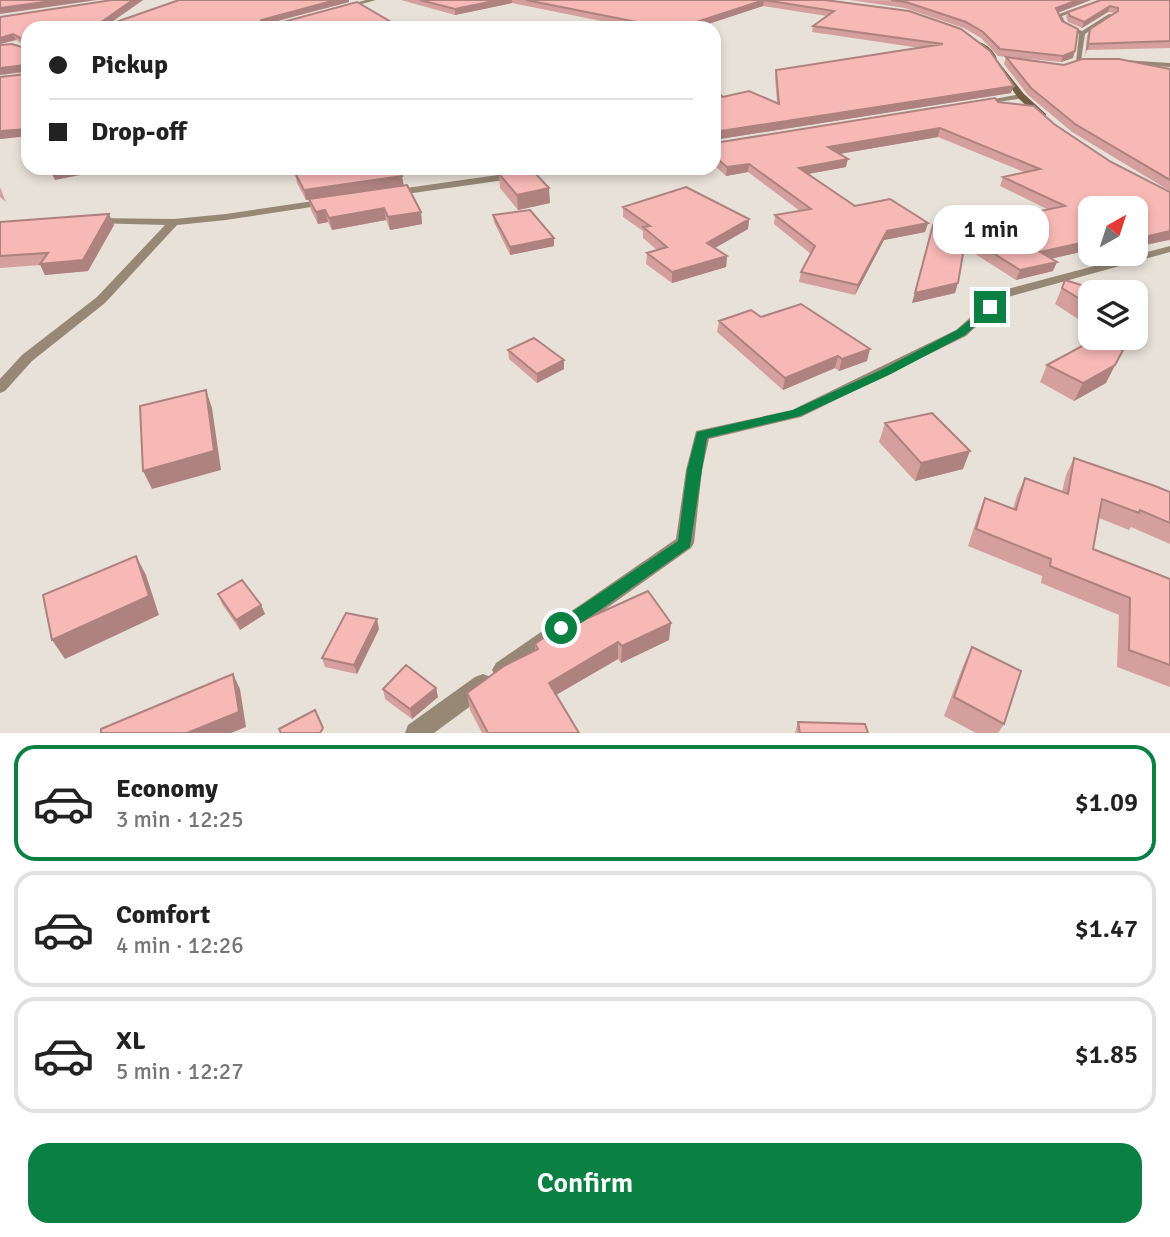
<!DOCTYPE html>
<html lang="en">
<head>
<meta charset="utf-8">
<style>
	body { margin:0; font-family:Signika,sans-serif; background:#f2f2f2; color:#222; height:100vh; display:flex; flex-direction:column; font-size:26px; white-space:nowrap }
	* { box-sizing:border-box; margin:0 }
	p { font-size:23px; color:#767676 }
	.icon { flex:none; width:38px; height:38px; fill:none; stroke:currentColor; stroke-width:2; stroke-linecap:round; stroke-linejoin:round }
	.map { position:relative; height:733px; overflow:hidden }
	.sheet { display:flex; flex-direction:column; background:#fff; flex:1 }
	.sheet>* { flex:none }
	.top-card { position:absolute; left:21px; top:21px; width:700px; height:154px; border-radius:21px; box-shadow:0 4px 10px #0003; display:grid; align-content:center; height:154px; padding:0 28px; background:#fff }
	.needle { width:46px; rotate:39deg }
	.controls { position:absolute; left:1078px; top:196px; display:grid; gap:14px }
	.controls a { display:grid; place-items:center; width:70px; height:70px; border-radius:14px; background:#fff; box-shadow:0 4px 10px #0003; font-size:35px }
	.end { position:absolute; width:32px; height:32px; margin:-16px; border:9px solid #0b8043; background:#fff; box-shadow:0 0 0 4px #fff }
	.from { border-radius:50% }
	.bubble { position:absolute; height:49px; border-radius:21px; background:#fff; box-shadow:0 4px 10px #0003; font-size:23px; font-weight:600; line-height:49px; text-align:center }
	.top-card b { display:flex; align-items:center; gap:24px; height:66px; font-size:26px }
	.top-card b+b { border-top:2px solid #e0e0e0 }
	.top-card i { width:18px; height:18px; background:#222 }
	ul { padding:12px 0 0; list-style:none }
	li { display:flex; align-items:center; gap:21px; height:116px; margin:0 14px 10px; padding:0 14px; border:4px solid #e0e0e0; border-radius:21px }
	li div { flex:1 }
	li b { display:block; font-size:26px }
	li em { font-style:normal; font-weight:600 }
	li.active { border-color:#0b8043 }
	li>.icon { width:63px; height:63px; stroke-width:1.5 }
	.action { display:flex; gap:14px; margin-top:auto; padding:14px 28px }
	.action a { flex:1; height:80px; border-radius:21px; background:#0b8043; color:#fff; font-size:28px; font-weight:600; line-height:80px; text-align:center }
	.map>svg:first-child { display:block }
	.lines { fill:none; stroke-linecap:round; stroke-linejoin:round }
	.street { fill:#968875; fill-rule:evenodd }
	.secondary { fill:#715d41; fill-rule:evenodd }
	.wall { fill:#d49f9c }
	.shaded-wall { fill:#ad827f }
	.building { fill:#f7b9b5; stroke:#ad827f; stroke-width:2 }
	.route { fill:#0b8043 }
</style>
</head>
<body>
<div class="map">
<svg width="1170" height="733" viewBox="0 0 1170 733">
	<rect width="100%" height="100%" fill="#e8e1d8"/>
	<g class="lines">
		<path class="street" d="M366 0H376L340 10 337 8Z
			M1099 0H1107L1062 16 1066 24 1082 31 1109 14 1114 15 1085 34 1081 61 1076 62 1079 34 1062 26 1056 15Z
			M1123 60 1170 63V67L1121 63Z
			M1021 94H1024V98L977 105 973 103Z
			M547 168H572L567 171 392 196 387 193 392 190Z
			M327 199 331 200V204L226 220 177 225 105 303 32 361 5 391 0 393V379L22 355 97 297 165 225 93 223 89 222V218L174 219 226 214Z
			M1170 246V252L1008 297 966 336 801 417 709 439 702 470 694 543 691 548 510 677 503 680 496 677 492 670 496 663 676 539 686 470 696 431 792 410 956 330 1000 291Z
			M483 674 491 677 494 684 491 691 434 733H405L408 725 475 677Z"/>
		<path class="secondary" d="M976 42C984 41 996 52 997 60L1024 94 1046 114V118H1040L1018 98 990 56 976 44Z"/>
	</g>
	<path class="wall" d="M112 0H143L107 25 349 2 266 24 391 22 392 28H28V136L0 139 26 72 0 75V45L25 48 26 46 16 40 0 44V17Z
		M401 0H825L909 11 1011 93 714 140 723 97 777 103 775 77 776 70 920 48 812 32 813 26 827 16 763 6 696 28H636L512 3 455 15Z
		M850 0 996 1 1091 0 1058 13 1073 58 1061 62 998 56 981 38 964 28 905 8Z
		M1101 0H1170V48L1087 50 1085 57 1087 36 1090 29 1115 13 1108 12 1082 28 1068 22 1066 17 1068 12Z
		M1006 57 1064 65 1170 69V191L1072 132 1028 95 1004 64Z
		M998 102 1054 124 1111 162 1170 192V241L1136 208H1090V250L1051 258 1053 271 1016 280 964 247 955 293 912 303 933 225 943 231 1049 210 1000 186 1003 177 1024 172 938 137 839 154 846 167 808 174 855 206 928 223 925 232 884 240 855 295 799 282 801 272 811 254 774 224 775 215 800 211 748 172 726 176 714 165V142L715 143Z
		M295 173 404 185 421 212 422 224 390 230 386 220 332 230 328 222 318 224 311 210 309 199 306 200 297 183Z
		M499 174 550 203 518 210 500 188Z
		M0 187 6 202 0 197Z
		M623 207 749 219 748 229 715 248 727 256 726 267 672 283 646 264 647 253 657 250 643 238V231L623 217Z
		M493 215 554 246 510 255 494 222Z
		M0 222 114 225 88 271 45 275 40 265 0 268Z
		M1065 280 1090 292V327L1055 304Z
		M761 317 867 361 839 371 835 368 783 390 717 332 719 321Z
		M1108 338H1130L1124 348Z
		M508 350 564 360V369L537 383 509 359Z
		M1047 365 1106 383 1074 401 1040 382Z
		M885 423 963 469 915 481 879 442Z
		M1074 458 1170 492V544L1131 527 1129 530 1099 518 1093 549 1170 578V687L1117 667 1119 615 1041 583 1042 576 968 546 978 515 985 498 1013 509 1017 495 1025 478 1062 492 1066 475Z
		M218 594 261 605 265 614 240 630 222 604Z
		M566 628 669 640 621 663 618 659 556 695 579 733H482L470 710 467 693 535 651V644Z
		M379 629 357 674 325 667 322 658Z
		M972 647 1004 724 998 733H976L944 716 963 666Z
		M436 688 438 697 412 719 385 699 383 689Z
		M798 722 868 733H795Z"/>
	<path class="shaded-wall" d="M59 0H97L0 14V8Z
		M133 0H143L103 28H94V27Z
		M336 0H349V2L262 25 260 24 261 20Z
		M499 0H512V3L455 15V9Z
		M764 0 763 6 696 28H678Z
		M1078 0H1091L1054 14 1056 8Z
		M1110 6 1108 12 1082 28 1084 22Z
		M391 22 392 28H349Z
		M13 34 16 40 0 44V38Z
		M1075 51 1073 58 1061 62 1063 56Z
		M25 65 28 71 0 75V68Z
		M1014 86 1011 93 714 140V132Z
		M940 128 938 137 827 156 828 147Z
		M28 129V136L0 139V131Z
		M848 159 846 167 797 176 799 168Z
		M749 164 748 172 726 176 727 167Z
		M71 168H86L85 174 55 180 51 172Z
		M402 176 404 186 306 200 304 190Z
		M549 188 550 203 518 210 517 195Z
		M384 208 386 220 332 230 329 218Z
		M325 210 328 222 318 224 316 212Z
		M421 212 422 224 390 230 388 217Z
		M109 214 114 225 88 271 45 275 40 264Z
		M749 219 748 229 706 253 707 243Z
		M928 223 925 232 884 240 855 295 858 285 887 231Z
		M1170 231V238L1169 240 1136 247V239Z
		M554 238V246L510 255V247Z
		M1090 241V250L1037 262 1040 252Z
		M727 256 726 267 672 283V272Z
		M1057 262 1053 271 1016 280 1020 270Z
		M958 283 955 293 912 303 915 293Z
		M870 349 867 361 839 371 842 359Z
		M1123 350 1106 383 1074 401 1083 383Z
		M838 356 835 368 783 390 785 378Z
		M564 360V369L537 383V374Z
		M206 390 212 408 221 470 152 489 143 471Z
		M970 451 963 469 915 481 921 463Z
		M136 556 146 575 159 615 65 659 52 640Z
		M261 605 265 614 240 630 236 620Z
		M377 619 379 629 357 674 354 665Z
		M671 623 669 640 621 663 622 646Z
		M618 642V659L549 699V683Z
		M233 674 240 689 246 727 231 733H187Z
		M436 688 438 697 412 719 410 709Z"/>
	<path class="building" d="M0 0H59L0 8Z
		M112 0H133L94 27V28H28V42L13 34 0 38V17Z
		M179 0H336L261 20 260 24 272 25 357 2 391 22 349 28H99Z
		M420 0H499L455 9Z
		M526 0H825L909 11 961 29 990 51 1014 86 714 132V134V90H715L723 97 749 91 779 104 776 70 943 44 813 26 834 11 764 0 678 28H667Z
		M891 0H1078L1056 8 1062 21 1078 29 1075 51 1063 56 1000 49 983 32 966 22 906 2Z
		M1101 0H1170V41L1088 44 1087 50 1090 29 1118 11V8L1110 6 1084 22 1070 16 1068 12Z
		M28 42V129L0 131V77L26 74 28 67 25 65 0 68V45L12 44 25 48Z
		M1006 57 1064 65 1082 59H1119L1170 69V180L1075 124 1031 88Z
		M995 98 998 102 1034 106 1054 124 1111 162 1170 192V231L1136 239V208H1090V241L1040 252 1057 262 1020 270 966 236 958 283 915 293 933 225 943 231 1065 206 1003 177 1040 169 940 128 828 147 848 159 799 168 855 206 890 199 928 223 887 231 858 285 801 272 815 246 775 215 811 209 749 164 727 167 714 156V142L715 143Z
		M50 168H71L51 172Z
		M334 168H398L402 176 304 190 295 173Z
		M531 169 549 188 517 195 499 174Z
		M407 185 421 212 388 217 384 208 329 218 325 210 316 212 309 199Z
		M686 187 749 219 707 243 727 256 672 272 647 253 667 247 643 227 650 226 623 207Z
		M530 210 554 238 510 247 493 215Z
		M109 214 83 260 40 264 48 253 0 256V222Z
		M1065 280 1104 292H1090V305L1062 288Z
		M1136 302 1146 305 1136 325Z
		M801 304 870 349 842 359 838 356 785 378 719 321 751 310 761 317Z
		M534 338 564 360 537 374 508 350Z
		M1095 339 1123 350 1115 365 1083 383 1047 365Z
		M206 390 214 451 143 471 140 406Z
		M932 413 970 451 921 463 885 423Z
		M1074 458 1155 486 1170 492V523L1140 510 1139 513 1102 499 1093 549 1170 579V665L1129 650 1130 598 1050 566 1051 559 976 529 985 498 1016 510 1025 478 1068 494Z
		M136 556 149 596 52 640 43 595Z
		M242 580 261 605 236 620 218 594Z
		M648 591 671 623 622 646 618 642 549 683 579 733H488L467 693 504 666 538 649 535 644 563 624 566 628Z
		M346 613 377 619 354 665 322 658Z
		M972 647 1021 671 1004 724 954 697Z
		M406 665 436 688 410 709 383 689Z
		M233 674 239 712 187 733H101V729Z
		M315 710 323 728 320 733H281L279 729Z
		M798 722 865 724 868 733H800Z"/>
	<path class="route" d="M990 304 995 307 994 309 965 335 889 375 800 416 707 438 690 547 567 633H555L553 628 555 623 678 541 687 470 697 432 793 410 881 370 957 330Z"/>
</svg>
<div class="controls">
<a><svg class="needle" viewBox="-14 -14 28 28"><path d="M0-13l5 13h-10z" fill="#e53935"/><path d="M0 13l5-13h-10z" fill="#767676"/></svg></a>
<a><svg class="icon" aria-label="layers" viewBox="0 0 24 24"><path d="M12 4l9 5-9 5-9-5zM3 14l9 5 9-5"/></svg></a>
</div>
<i class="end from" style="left:561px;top:628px"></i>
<i class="end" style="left:990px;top:307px"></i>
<div class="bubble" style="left:933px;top:205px;width:116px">1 min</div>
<div class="top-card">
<b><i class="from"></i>Pickup</b>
<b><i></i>Drop-off</b>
</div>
</div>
<section class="sheet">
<ul>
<li class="active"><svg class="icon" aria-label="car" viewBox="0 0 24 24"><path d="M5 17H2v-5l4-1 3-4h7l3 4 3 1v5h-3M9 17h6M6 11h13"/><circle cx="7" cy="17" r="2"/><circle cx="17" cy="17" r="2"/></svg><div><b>Economy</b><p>3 min · 12:25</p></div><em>$1.09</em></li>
<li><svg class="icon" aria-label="car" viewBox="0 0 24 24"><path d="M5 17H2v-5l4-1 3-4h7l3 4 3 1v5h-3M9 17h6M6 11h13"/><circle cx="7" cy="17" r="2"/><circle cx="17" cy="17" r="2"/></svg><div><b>Comfort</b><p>4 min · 12:26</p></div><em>$1.47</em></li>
<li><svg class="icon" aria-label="car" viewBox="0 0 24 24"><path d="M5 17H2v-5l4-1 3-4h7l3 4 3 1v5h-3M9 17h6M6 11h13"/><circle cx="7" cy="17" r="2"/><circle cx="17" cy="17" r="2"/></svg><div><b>XL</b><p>5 min · 12:27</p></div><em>$1.85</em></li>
</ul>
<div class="action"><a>Confirm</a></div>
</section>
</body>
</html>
